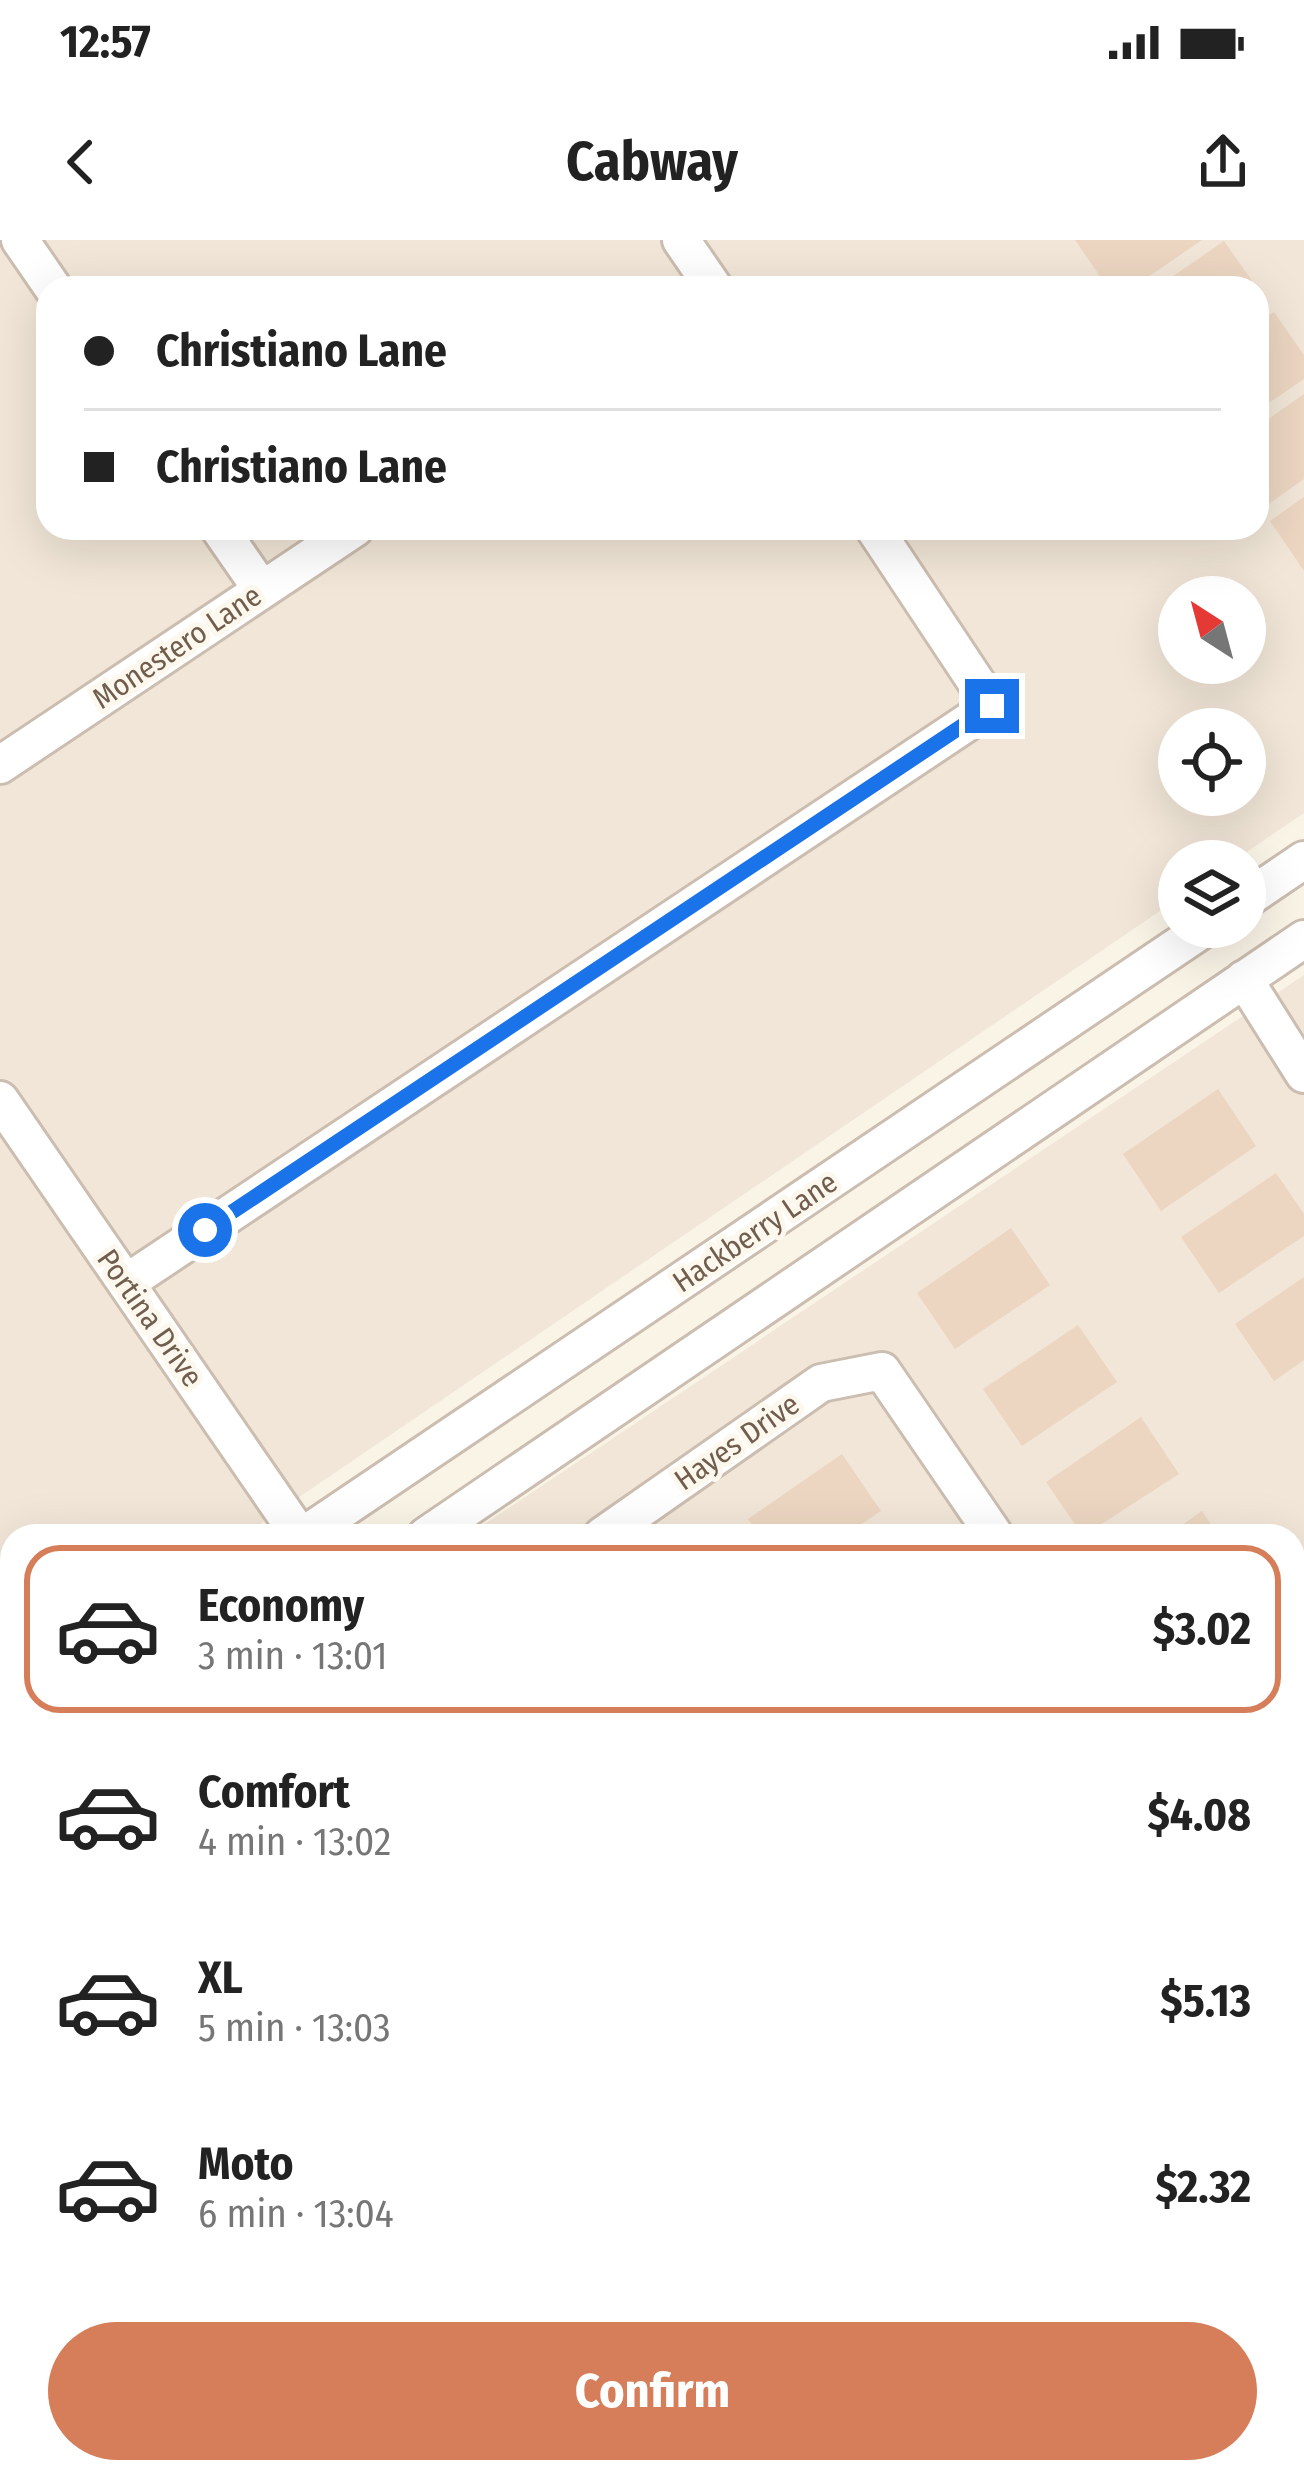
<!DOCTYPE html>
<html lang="en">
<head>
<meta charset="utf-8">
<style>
	body { margin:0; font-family:"Fira Sans Condensed",sans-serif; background:#f6f6f6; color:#222; height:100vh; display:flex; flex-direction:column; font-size:45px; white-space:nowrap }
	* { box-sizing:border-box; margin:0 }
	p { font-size:39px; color:#767676 }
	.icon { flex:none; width:66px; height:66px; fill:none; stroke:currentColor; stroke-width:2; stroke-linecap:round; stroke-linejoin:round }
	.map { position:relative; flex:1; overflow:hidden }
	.panel { position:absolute; left:0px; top:1284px; width:1305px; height:960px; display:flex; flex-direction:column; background:#fff; border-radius:36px 36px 0 0; box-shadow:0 12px 48px #0002 }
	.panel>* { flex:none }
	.hud { position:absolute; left:36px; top:36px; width:1233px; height:264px; border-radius:36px; box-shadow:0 12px 48px #0002; display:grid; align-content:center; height:264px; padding:0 48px; background:#fff }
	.needle { width:78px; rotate:324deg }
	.tools { position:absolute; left:1158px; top:336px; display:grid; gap:24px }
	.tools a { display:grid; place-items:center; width:108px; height:108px; border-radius:50%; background:#fff; box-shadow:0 12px 48px #0002; font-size:60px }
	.end { position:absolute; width:54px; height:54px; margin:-27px; border:15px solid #1a73e8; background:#fff; box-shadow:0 0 0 6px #fff }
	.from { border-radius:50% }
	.hud b { display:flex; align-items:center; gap:42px; height:114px; font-size:45px }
	.hud b+b { border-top:3px solid #e0e0e0 }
	.hud i { width:30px; height:30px; background:#222 }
	ul { padding:21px 0 0; list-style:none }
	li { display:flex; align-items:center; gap:36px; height:168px; margin:0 24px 18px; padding:0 24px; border:6px solid transparent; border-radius:36px }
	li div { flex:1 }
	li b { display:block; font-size:45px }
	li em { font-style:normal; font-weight:700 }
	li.selected { border-color:#d67e5a }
	li>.icon { width:108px; height:108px; stroke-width:1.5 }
	.action { display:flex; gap:24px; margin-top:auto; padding:24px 48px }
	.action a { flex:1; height:138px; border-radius:72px; background:#d67e5a; color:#fff; font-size:48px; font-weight:700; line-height:138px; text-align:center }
	.status { display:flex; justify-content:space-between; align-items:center; height:84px; padding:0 60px; background:#fff; direction:ltr }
	.status svg { height:33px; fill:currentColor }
	header { display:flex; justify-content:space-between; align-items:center; height:156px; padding:0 48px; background:#fff; font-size:54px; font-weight:700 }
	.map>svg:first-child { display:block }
	.residential { fill:#f1e6d7; fill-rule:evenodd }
	.building { fill:#ecd6c2 }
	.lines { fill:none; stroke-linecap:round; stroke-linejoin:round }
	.minor-casing { stroke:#cbbdaf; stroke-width:42 }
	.minor { stroke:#fff; stroke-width:36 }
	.route { stroke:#1a73e8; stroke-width:15 }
	.labels { text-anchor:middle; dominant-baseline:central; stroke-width:10; stroke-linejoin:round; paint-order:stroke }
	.street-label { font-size:30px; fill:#715d4e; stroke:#fdf8ed }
</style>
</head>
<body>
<div class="status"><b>12:57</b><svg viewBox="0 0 49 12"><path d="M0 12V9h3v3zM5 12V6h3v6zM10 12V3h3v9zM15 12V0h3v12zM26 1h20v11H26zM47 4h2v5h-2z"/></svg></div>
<header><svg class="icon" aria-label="back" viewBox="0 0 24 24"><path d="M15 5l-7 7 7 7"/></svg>Cabway<svg class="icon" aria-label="share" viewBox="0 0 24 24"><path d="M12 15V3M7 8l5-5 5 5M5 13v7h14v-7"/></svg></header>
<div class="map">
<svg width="1304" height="2244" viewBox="0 0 1304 2244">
	<rect width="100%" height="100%" fill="#faf4e7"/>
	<path class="residential" d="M0 0H1304V573L1233 621H1179V658L242 1296H12V1452L0 1461ZM48 48H1257V288H48ZM1179 357H1245V423H1179ZM1179 489H1245V555H1179Z
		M1304 735V2244H0V1609L12 1601V2232H1293V1296H467Z"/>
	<path class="building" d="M1075 0H1202L1132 48H1108Z
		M1224 1 1257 48H1156Z
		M1274 72 1304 115V139L1257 171V83Z
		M1304 154V239L1262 269 1257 262V187Z
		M1304 257V331L1270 281Z
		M1218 849 1256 906 1161 971 1123 914Z
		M1276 933 1304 974V996L1219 1053 1181 997Z
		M1011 988 1050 1045 955 1109 917 1053Z
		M1304 1037V1120L1274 1141 1235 1084Z
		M1078 1085 1117 1142 1022 1206 983 1149Z
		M1141 1177 1179 1234 1083 1296 1046 1242Z
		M842 1214 881 1271 844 1296H760L748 1279Z
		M1202 1271 1219 1296H1166Z
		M1293 1402 1304 1418V1429L1293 1436Z
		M1304 1620V1657L1293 1625Z
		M1293 1708 1304 1734V1743L1293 1748Z
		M1304 1841V1967L1293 1972V1846Z
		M0 1958 12 1980V1990L0 1997Z
		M12 2023V2101L0 2108V2030Z
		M12 2130V2214L0 2192V2136Z
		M1293 2184 1304 2206V2244H1246L1240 2232H1293Z
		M31 2232H156L160 2239 151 2244H32L26 2234Z
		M318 2232H397L403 2244H325Z
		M628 2232H635L644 2244H611Z
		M671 2232H755L764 2244H679Z
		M783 2232H830L813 2244H792Z
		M1126 2232H1204L1210 2244H1132Z"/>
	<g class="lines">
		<defs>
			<path id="minor" d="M20 0 53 48
				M681 0 714 48
				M219 288 262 350
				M0 525 355 288
				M1245 660 1304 620
				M1244 739 1304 834
				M0 860 300 1296
				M126 1043 992 466 874 288
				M303 1296 1206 687
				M426 1296 1304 699
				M602 1296 821 1143 882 1131 995 1296
				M0 1504 12 1496
				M1293 1534 1304 1530
				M0 1582 12 1574
				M12 1758 3 1813 12 1832
				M1293 2061 1304 2056
				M249 2232 255 2244
				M944 2244 966 2232"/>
		</defs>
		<use href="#minor" class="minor-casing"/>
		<use href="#minor" class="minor"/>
	</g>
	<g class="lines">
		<path class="route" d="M205 990 992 466"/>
	</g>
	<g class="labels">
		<g class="street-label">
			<text transform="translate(177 407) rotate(-34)">Monestero Lane</text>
			<text transform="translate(755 992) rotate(-34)">Hackberry Lane</text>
			<text transform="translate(150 1078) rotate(55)">Portina Drive</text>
			<text transform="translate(737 1202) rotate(-35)">Hayes Drive</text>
		</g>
	</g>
</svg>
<div class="tools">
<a><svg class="needle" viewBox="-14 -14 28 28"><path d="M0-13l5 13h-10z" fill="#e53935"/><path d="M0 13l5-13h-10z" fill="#767676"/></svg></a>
<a><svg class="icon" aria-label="locate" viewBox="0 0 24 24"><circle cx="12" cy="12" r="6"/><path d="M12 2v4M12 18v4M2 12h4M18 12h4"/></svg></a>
<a><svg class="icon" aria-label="layers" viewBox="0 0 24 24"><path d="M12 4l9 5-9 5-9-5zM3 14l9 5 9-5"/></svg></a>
</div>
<i class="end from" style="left:205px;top:990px"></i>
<i class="end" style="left:992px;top:466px"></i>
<div class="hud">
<b><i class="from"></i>Christiano Lane</b>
<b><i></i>Christiano Lane</b>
</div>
<section class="panel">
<ul>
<li class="selected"><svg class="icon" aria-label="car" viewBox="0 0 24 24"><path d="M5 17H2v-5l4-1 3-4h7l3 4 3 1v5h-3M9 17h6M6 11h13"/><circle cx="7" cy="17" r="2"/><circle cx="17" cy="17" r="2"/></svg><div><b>Economy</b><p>3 min · 13:01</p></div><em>$3.02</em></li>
<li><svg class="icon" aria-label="car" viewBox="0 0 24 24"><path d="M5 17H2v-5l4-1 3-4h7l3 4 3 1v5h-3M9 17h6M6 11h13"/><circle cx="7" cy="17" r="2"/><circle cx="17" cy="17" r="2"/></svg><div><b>Comfort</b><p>4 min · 13:02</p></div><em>$4.08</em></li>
<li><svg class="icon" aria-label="car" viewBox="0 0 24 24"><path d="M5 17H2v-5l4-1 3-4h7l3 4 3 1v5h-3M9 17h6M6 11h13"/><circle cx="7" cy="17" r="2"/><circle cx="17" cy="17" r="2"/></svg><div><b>XL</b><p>5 min · 13:03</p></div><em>$5.13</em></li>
<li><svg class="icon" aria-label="car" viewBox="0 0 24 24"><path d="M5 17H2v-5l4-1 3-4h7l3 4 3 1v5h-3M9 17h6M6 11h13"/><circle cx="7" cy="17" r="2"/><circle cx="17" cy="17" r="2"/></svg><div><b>Moto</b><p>6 min · 13:04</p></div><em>$2.32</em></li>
</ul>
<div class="action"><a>Confirm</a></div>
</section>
</div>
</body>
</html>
